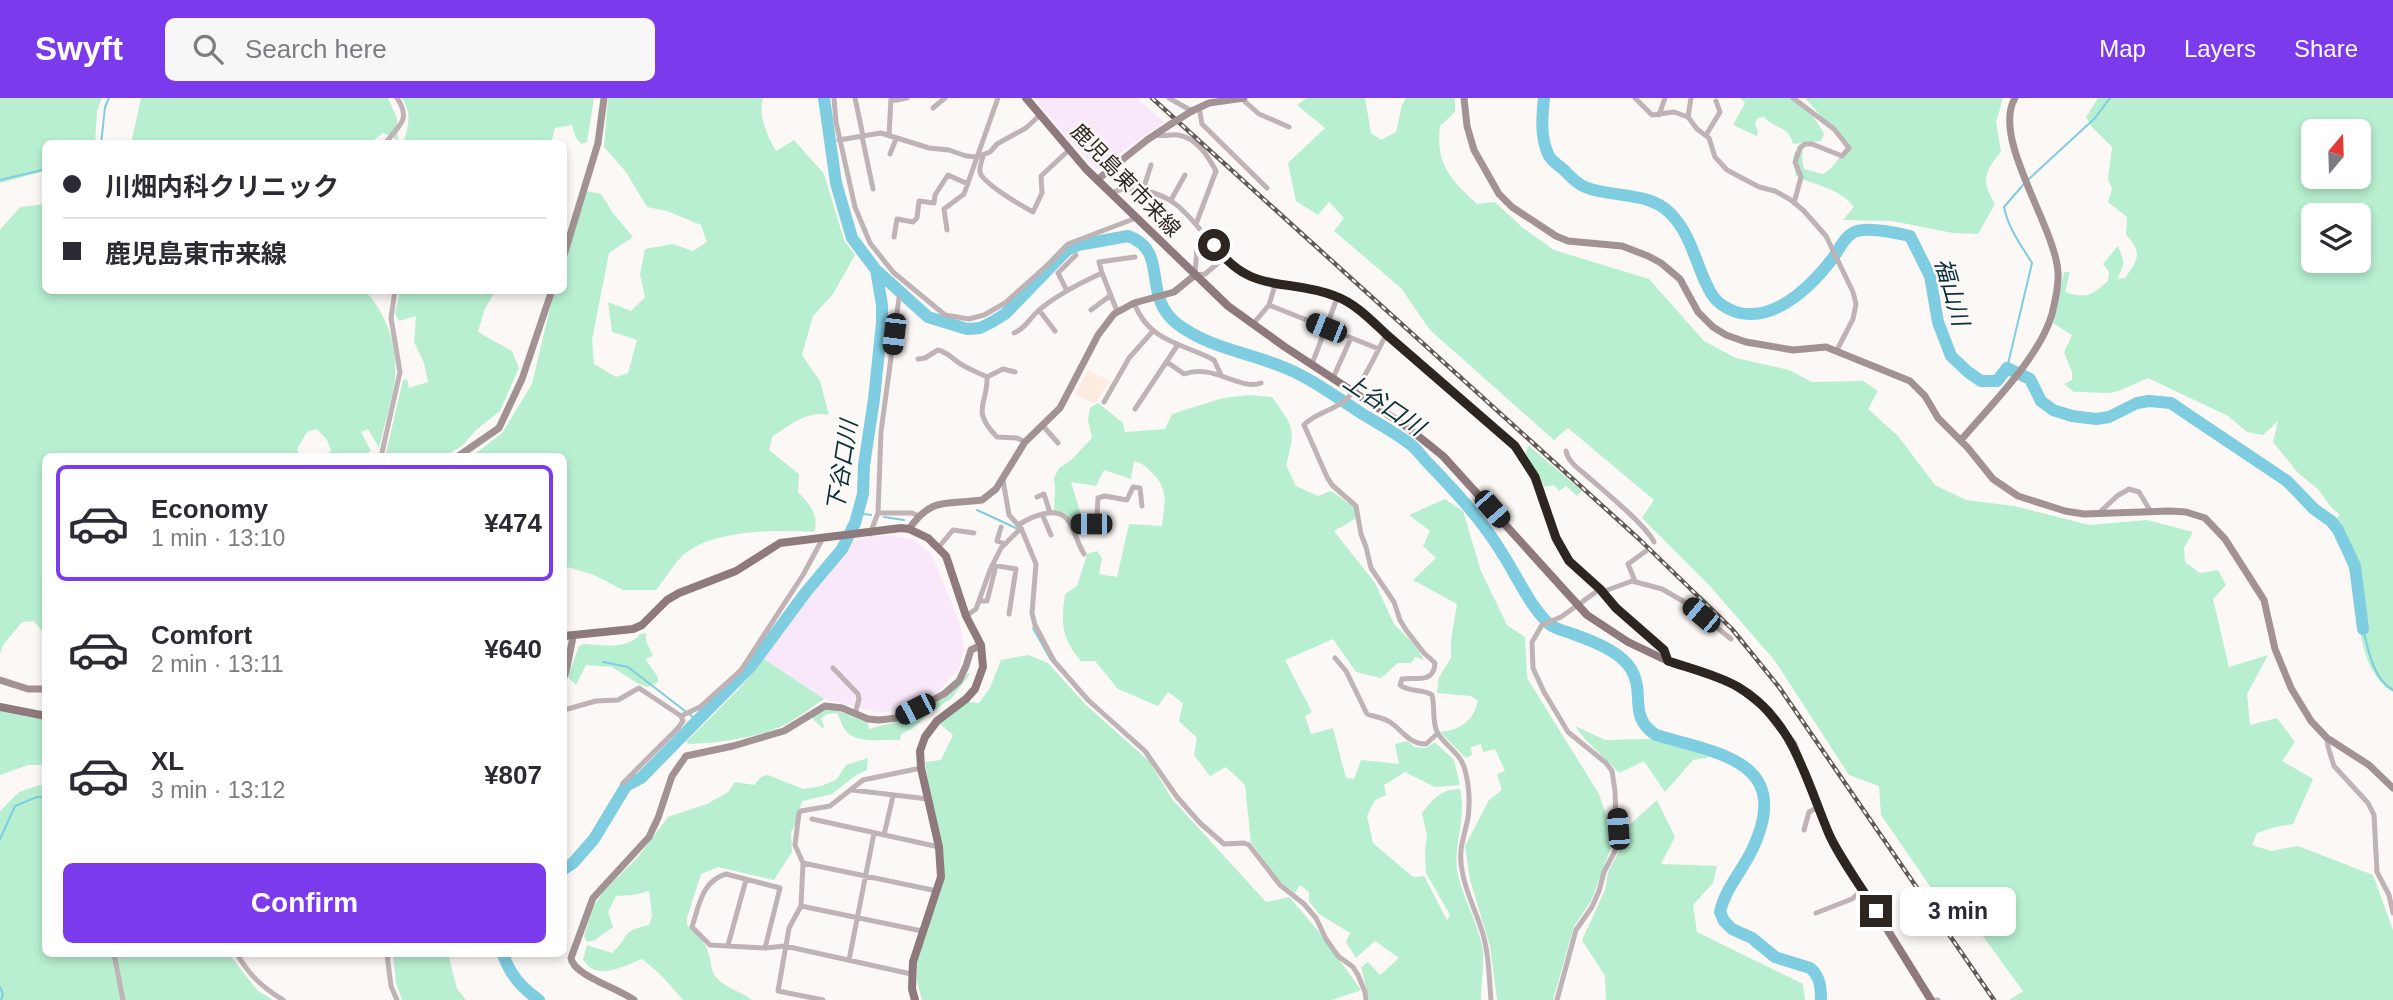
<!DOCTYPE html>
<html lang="en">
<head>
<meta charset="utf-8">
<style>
	body { margin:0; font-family:Arial,"Noto Sans JP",sans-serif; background:#f7f7f7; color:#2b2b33; height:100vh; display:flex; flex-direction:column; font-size:26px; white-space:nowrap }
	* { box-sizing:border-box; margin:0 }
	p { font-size:23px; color:#7c7c81 }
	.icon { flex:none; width:38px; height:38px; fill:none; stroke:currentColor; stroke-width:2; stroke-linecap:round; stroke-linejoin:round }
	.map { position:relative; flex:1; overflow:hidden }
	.details { position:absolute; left:42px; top:355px; width:525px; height:504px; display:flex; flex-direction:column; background:#fff; border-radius:10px; box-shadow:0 4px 10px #0003 }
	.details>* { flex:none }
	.hud { position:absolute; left:42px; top:42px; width:525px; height:154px; border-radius:10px; box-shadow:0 4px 10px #0003; display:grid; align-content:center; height:154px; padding:0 21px; background:#fff }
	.needle { width:46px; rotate:19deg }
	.controls { position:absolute; left:2301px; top:21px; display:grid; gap:14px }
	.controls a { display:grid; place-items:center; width:70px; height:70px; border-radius:10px; background:#fff; box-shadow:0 4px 10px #0003; font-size:35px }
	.end { position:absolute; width:32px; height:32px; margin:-16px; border:9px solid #2d2520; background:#fff; box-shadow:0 0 0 4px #fff }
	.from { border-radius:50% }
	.bubble { position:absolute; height:49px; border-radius:10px; background:#fff; box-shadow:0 4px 10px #0003; font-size:23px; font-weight:600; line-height:49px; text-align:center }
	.car { position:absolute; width:21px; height:42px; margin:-21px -10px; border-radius:9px; box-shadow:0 0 5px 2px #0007; background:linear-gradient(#222 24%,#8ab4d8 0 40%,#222 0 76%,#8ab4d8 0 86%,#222 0) }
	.hud b { display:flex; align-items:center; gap:24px; height:66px; font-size:26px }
	.hud b+b { border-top:2px solid #e1e1e2 }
	.hud i { width:18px; height:18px; background:#2b2b33 }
	ul { padding:12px 0 0; list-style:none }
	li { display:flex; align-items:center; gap:21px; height:116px; margin:0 14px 10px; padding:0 7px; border:4px solid transparent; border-radius:10px }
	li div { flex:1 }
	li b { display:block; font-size:26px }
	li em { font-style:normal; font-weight:600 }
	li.current { border-color:#7c3aed }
	li>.icon { width:63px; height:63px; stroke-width:1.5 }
	.action { display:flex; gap:14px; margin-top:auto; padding:14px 21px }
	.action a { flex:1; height:80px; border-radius:10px; background:#7c3aed; color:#fff; font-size:28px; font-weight:600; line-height:80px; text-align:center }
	header { display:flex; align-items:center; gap:42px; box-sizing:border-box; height:98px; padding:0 35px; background:#7c3aed; color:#fff }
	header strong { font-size:33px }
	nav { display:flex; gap:38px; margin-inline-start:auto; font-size:24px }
	.search { width:490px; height:63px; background:#f7f7f7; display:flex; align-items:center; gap:18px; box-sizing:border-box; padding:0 24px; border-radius:10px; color:#7c7c81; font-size:26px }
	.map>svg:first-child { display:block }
	.built { fill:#fdebe1 }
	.education { fill:#f9e8fa }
	.green { fill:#b7efd0; fill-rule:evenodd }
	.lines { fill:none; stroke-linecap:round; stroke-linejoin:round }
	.stream { stroke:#7ecde1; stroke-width:2 }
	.river { stroke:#7ecde1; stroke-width:12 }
	.street { stroke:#bfb3b5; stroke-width:5 }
	.secondary { stroke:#a29293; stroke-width:7 }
	.primary { stroke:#8e7a7c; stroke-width:8 }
	.rail-casing { stroke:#615a55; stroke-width:4.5 }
	.rail { stroke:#fcf8f5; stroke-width:2; stroke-dasharray:5; stroke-linecap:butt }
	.secondary-bridge { stroke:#a29293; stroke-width:7 }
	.route { stroke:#2d2520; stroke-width:9 }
	.labels { text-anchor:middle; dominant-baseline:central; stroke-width:5; stroke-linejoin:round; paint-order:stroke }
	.street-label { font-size:21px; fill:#2d2520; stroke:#fcf8f5 }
	.water-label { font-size:23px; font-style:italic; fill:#082f38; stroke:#fcf8f5 }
</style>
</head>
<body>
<header>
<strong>Swyft</strong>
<div class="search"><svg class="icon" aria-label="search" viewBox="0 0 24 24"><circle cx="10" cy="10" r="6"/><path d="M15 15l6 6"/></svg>Search here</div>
<nav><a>Map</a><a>Layers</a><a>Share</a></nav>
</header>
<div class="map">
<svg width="2393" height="902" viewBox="0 0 2393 902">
	<rect width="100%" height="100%" fill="#fcf8f5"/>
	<path class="built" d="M1088 272 1109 283 1095 306 1075 297Z"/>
	<path class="education" d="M1036 0H1137L1164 24 1096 72 1039 7Z
		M890 437 912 441 932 457 959 523 964 549 959 571 939 593 905 611 881 615 824 601 764 561 820 485 857 440Z"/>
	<path class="green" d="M0 0H102L97 13 95 45 46 46 45 73 0 85Z
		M141 0H388L397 20 398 42 383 35 370 45 131 46Z
		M402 0H594L587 44 581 46 576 40 572 27 555 30 551 45H403C409 28 412 16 402 0Z
		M608 0H763C758 19 767 37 776 53L794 42 824 76 844 142 855 157 833 196 813 218 802 257 820 283 829 317C807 312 790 327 772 339L769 352 799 376 798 394C809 405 820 418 814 434 777 432 719 431 687 454 675 463 666 480 656 492H623L594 477 564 468V359H471L502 335 532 286 554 193 564 192V164L586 93 601 96 613 115 633 139 609 155 592 242 594 266 616 279 628 275 637 242 612 234 608 204 631 213 645 199 640 177 645 151 673 146 693 153 707 144 701 127 667 113 647 109 626 74 604 49Z
		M1307 0H1365L1371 35 1381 42 1396 34 1402 7 1406 0H1455V14L1440 28C1435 66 1451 82 1477 106L1495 104 1523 130 1554 152 1649 181 1704 243 1736 260 1789 272 1812 284 1863 283 1878 293 1868 311 1898 338 1935 387 1966 402 2014 408 2089 427 2147 422 2193 434 2184 450 2185 464 2200 475 2218 472 2226 487 2213 501 2229 569 2268 557 2247 596 2250 627 2277 620 2295 644 2282 663 2313 681 2293 726 2275 729 2257 735 2252 747 2271 753 2298 748 2373 777 2393 832V902H2009L2023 893 1968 818 1956 826 1881 717 1879 688 1849 677 1775 563 1709 487 1642 420 1654 402 1568 330 1554 342 1430 232 1401 190 1334 133 1344 120 1329 104 1318 117 1296 103 1288 65 1325 30 1297 7Z
		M1740 0C1754 0 1778 0 1790 0 1805 4 1817 23 1824 36L1821 43 1793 46C1789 28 1775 31 1764 19L1757 20 1755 26 1758 33 1757 38 1733 27 1745 5Z
		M1805 0H2003L1996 24 2001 54C1984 73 1981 84 1995 106L1978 136 1953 135 1892 123 1843 122 1854 109C1840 90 1816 88 1796 78 1794 66 1789 53 1803 48L1802 61 1804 71 1823 76C1834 71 1839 57 1848 49Z
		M2098 0H2393V594C2359 574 2360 522 2353 489 2350 467 2339 446 2330 426L2340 417 2331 409 2318 391 2298 375 2273 344 2278 323 2263 337 2247 334 2228 318 2148 280C2137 284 2126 291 2115 294 2102 297 2088 293 2074 294L2064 286 2072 282V274L2064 254 2072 237 2053 225 2064 174H2070L2065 194C2088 201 2090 198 2108 183L2109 174 2103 166 2118 148C2125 165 2125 165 2117 181L2125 180C2138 162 2143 154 2126 137L2127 119 2108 104 2112 91 2108 81 2112 49 2092 29 2086 19ZM2314 33H2359V79H2314ZM2314 117H2359V163H2314Z
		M45 106 46 192 365 193C386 214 398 249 395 280 392 303 384 327 379 350L368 331 361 334 371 353 361 359H326L331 352 327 342 317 331 307 334 297 351 300 359H46L45 537 34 523 22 524 3 547 0 556V132L20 109Z
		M400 193H495L484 213 478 234 512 253 519 270 500 313 476 332 462 348 444 358 386 355 403 282 407 281 409 290 428 284 424 265 414 244 416 218 399 223 395 215Z
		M1250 297 1272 299C1294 330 1296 330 1286 367L1296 388 1318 398 1331 393 1358 412 1355 421 1334 433 1375 485 1394 526 1416 548 1424 562 1415 559 1411 565H1398L1381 580 1356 574 1333 541 1285 562 1312 614 1305 618 1311 636 1333 630 1346 680 1354 681 1361 662 1399 666 1395 646 1408 643 1414 649 1426 650 1435 644 1454 662 1460 687 1435 689 1405 674 1384 687 1386 697 1375 702 1367 718 1373 745 1413 779 1424 778 1447 822 1450 817 1426 775 1425 753 1427 737 1422 715C1433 701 1441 691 1460 691 1467 718 1454 743 1457 771 1461 797 1480 829 1483 853 1484 869 1481 886 1481 902H1369L1361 869 1368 864 1380 877 1399 860 1375 843 1356 860 1346 844 1350 835 1319 816 1309 803V794L1300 787 1295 795 1279 783 1251 744 1245 687 1226 669 1210 678 1194 657 1197 640 1179 623 1183 605 1168 594 1158 608 1118 591 1095 563H1081C1061 540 1061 525 1065 496L1077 488 1087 456 1097 453 1102 460 1099 476 1117 479 1129 426 1162 428C1164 406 1170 392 1152 375 1146 368 1142 365 1134 363L1131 381 1104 372 1096 388 1071 384 1081 417 1094 419 1091 424H1074L1067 417 1054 414 1055 390 1054 380 1059 370 1070 363 1092 340 1088 322 1090 310 1098 305 1123 325 1125 334 1165 331 1172 316 1223 300Z
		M1528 347 1582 393 1577 398 1566 388 1559 393 1554 387 1545 389 1526 356Z
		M1445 401 1463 413 1481 473 1507 527 1525 539 1527 580 1599 696 1610 728 1612 747 1591 803 1574 828 1553 902H1497L1490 848 1470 782 1465 748 1489 702 1502 692 1497 676 1505 673 1495 651 1483 654 1481 646 1471 649 1472 657 1466 660 1440 634C1461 632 1473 623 1478 603L1471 598 1437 595 1439 579 1451 560V542L1457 506 1413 482 1436 460 1423 448 1430 433 1409 417Z
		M646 535V543L653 558 645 561 658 579V584L647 589 637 585 612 569 586 567 576 587 568 579 579 548 584 546C602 547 628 552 640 536Z
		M1028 557 1048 565 1085 606 1150 664 1172 701 1266 804 1289 799 1321 836 1361 892 1332 902H922L917 883V864L944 781V758L933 714 925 664 941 662 953 637 939 625 963 603 979 605 990 590 1001 562Z
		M764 561 824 601C812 609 799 619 786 626 759 640 719 645 689 646L686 644 737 593Z
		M968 575 970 576 952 600 931 614 912 631 901 636 900 642C886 641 860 646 848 635 843 631 840 621 837 615L828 616 821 620 824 629 822 630 811 619 827 611 836 612 868 625 869 631C880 627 891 626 901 622 927 610 950 597 968 575Z
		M0 611 45 621V667H28L0 677Z
		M1575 628 1605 642 1652 641 1677 646 1711 659 1693 662 1665 694 1644 663 1619 675C1605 659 1587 646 1575 628Z
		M868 660 867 672 856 677 832 696 802 703 795 727 791 734 792 754 774 782 718 769 701 776 687 820V827C699 837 706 844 710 860 711 864 711 872 714 876 721 889 741 893 752 902H683L659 875 642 861C629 866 605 879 591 870 588 868 586 865 583 862L587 847 612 855C632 837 618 834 649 827L652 818 649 793 634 797 616 798 608 814 613 829 595 842 587 844 584 838 594 808 603 794 638 759 668 719 707 706 728 694 735 684 754 687 761 679 768 677 803 691 821 688 836 682 846 667Z
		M40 687 46 688V856H229L258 893 273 902H0V713L19 694Z
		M1657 702 1675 739 1661 766 1717 768 1713 785 1693 807 1697 834 1803 886 1805 902H1606L1605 878 1582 842 1605 792 1608 774 1623 746 1626 730Z
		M393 856H448L457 891 466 902H402L396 885Z"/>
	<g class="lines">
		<path class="stream" d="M101 46 105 9 109 0
			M2029 81 2095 20 2110 0
			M0 82 46 71
			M2007 270 2032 165C2021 147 2008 130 2004 109L2023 87
			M977 412 1016 430
			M858 415 871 417
			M884 419 904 422
			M1033 530 1051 562
			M2363 531C2368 551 2373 581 2393 592
			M603 564 628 569 685 613
			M689 616 698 623
			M0 741 15 708 37 699H46
			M0 889 3 896 1 902"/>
		<path class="river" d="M824 0 836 85 852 140 876 172 928 219 967 231 980 230 992 224 1005 216 1067 152 1078 147 1128 138C1170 153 1141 196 1176 225 1208 250 1247 254 1283 269 1311 280 1336 299 1361 315 1377 325 1395 334 1410 346 1417 351 1422 359 1428 365 1455 393 1482 422 1502 455 1517 478 1529 507 1549 526 1555 531 1565 533 1573 536 1592 543 1620 553 1631 571 1646 596 1627 618 1656 637 1721 656 1794 664 1752 752 1742 773 1725 791 1720 814L1724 823 1732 831 1752 840 1775 859 1810 870C1820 878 1821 889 1821 902
			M1544 0C1542 19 1540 40 1549 58 1552 63 1559 68 1564 72 1570 78 1577 86 1585 89 1612 100 1648 93 1670 115 1693 138 1696 170 1711 195 1718 208 1737 217 1752 216 1784 215 1814 185 1833 160 1839 151 1846 136 1857 133 1870 129 1897 135 1910 138L1930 178 1938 224 1951 258 1968 274 1981 283H1997L2007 270 2030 281 2041 303 2053 312 2072 318 2096 321 2109 319 2137 305 2149 303 2171 305 2187 316 2287 383 2314 411 2331 423 2338 432 2355 468 2363 531
			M564 771 573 765 594 741 626 688 641 680 752 567 806 494 842 451 855 425 863 396 864 367 874 301 882 224V207L876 172
			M503 856C510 877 521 889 539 902"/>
		<path class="street" d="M834 0 836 24 855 109 870 145 893 174 945 217 969 221 984 217 1005 205 1052 163 1068 146 1136 120
			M855 0 863 38
			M1169 0 1192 13
			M1635 0 1652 17 1674 14 1688 19 1697 31 1709 40 1715 59 1727 72 1759 89 1775 93 1791 102 1803 112 1826 138 1853 194 1856 206 1853 221 1837 252
			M1793 0 1834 31 1849 50 1842 58 1812 46H1805L1800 50 1795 64 1801 79 1794 105
			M1242 1 1259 16 1289 29
			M891 3 907 0
			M1199 9 1202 26 1267 90
			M933 10 945 0
			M1659 17 1665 0
			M1688 19 1691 0
			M1155 37C1163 39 1170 36 1178 37 1197 40 1208 58 1216 73L1196 126
			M1706 37 1720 14 1716 3
			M862 38 873 91
			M889 38 891 0
			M839 42 881 35 929 50 949 52 966 58 977 59 990 54 997 46 1026 30 1040 17
			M385 46C398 27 412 23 397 0
			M890 56 896 41
			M983 58C982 63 979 69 980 74 982 85 1022 108 1033 114L1042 95 1041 78 1069 52
			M1143 92 1151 67
			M1111 96C1118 90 1126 91 1136 92 1190 94 1202 149 1242 174 1272 193 1309 185 1340 200 1359 209 1373 226 1389 240 1432 276 1474 311 1515 348L1529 366 1535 379 1556 440 1569 463 1600 491 1616 510 1664 552 1668 563
			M1171 102 1185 77
			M947 132 944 111 964 96 998 0
			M1204 134 1197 149 1195 177 1205 176 1224 160
			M894 139 897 121 913 124 917 120 919 103 934 105 935 97 948 77 968 86
			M1102 175 1099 164 1135 159
			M1067 193 1058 175 1076 157
			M1134 205C1149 244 1182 245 1214 262L1221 277
			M1269 207 1379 251
			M1039 212 1055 233
			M1091 212 1111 197
			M1253 226 1269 207 1275 187
			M1014 235C1025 231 1030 220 1039 212 1057 197 1080 185 1102 175L1117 213
			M1386 237C1374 259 1363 288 1343 304 1331 313 1314 316 1304 327L1327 379 1332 387 1356 408 1361 436 1366 449 1371 470 1394 504 1400 522 1406 532 1424 555 1435 565C1434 586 1416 579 1402 581L1400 587C1410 595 1422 590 1432 597 1435 609 1432 623 1437 634 1445 648 1461 655 1465 672 1469 687 1470 705 1468 720 1464 740 1458 751 1462 772 1465 793 1476 813 1482 833 1489 855 1489 879 1491 902
			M918 261 925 260 938 252C950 255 954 263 964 268 971 272 979 275 987 279 988 307 970 311 997 339L1017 340 1025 344
			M1167 264 1184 276C1213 265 1240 293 1261 285
			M1312 266 1338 198
			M987 279 1003 271 1015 274
			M1333 280 1351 240
			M1104 304 1129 260 1153 233
			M1135 311 1177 248
			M1043 328 1058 345
			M1566 353C1568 364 1579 371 1587 378 1603 392 1646 427 1654 444
			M381 359 400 274 391 220 395 192
			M1003 382 1009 417 1021 430 1036 466 1032 515 1035 527 1054 563 1088 602 1145 653 1177 699 1200 725 1224 746 1244 745 1249 747 1280 787 1304 806 1316 820 1326 841 1338 858 1353 869 1358 877 1365 894 1366 902
			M1037 399 1044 396 1050 415
			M878 415H912L919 418
			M1042 416 1051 437
			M2098 416 2117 398 2129 391 2139 394 2151 414
			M1071 426 1094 425 1097 419 1098 400 1105 398 1127 402 1133 389 1140 390 1142 408
			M1018 427C1031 419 1059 405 1070 425 1075 435 1078 446 1084 456
			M1001 429 997 443 1005 446
			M870 436 878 415 881 334 899 200
			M938 450 953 432 974 435
			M992 467 1016 471 1009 516
			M1635 483 1628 466 1646 453
			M1602 494 1632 483 1662 491 1688 506 1731 541
			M979 503H987L995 472
			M966 518 976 511 990 472 1001 450 1021 430
			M1335 560 1346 573 1367 616C1375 619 1384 620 1390 624 1403 633 1409 646 1426 646L1438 635
			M833 570 858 596 859 601 855 616
			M564 612 596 603 618 602 639 590 681 618 700 609 741 572 803 477 823 440
			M2327 640 2328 649 2334 668 2368 705 2374 717 2377 774 2389 797 2393 815
			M623 685 678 630 683 623 681 618
			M852 692 928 701
			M812 721 939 749
			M1804 732 1809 714 1818 709
			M884 737 893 698
			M803 765 937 793
			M726 776 780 790 765 850 710 847 692 829C699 807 702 783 726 776Z
			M801 808 922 833
			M1816 815 1852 801 1863 791
			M728 847 746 782
			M765 850 785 848 911 876
			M114 856 123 902
			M237 856C249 877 262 889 283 902
			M387 856 391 888 397 902
			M849 862 874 735
			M823 902 778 893 789 830 801 808 803 765 795 747 799 715 801 713 830 708 863 682 921 670
			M1557 902 1576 832 1592 809 1599 793 1604 774 1617 749 1615 693 1612 673 1606 665 1568 634 1544 594 1533 570 1532 544 1542 527 1561 519 1600 491
			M1936 902H1938"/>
		<path class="secondary" d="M1464 0 1467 28 1474 52 1499 96 1512 109 1556 138 1568 143 1622 148 1648 158 1661 165 1680 181 1698 214 1713 229 1726 237 1746 244 1793 252 1826 249 1910 283 1925 298 1938 320 1968 350 1993 381 2018 398 2065 413 2084 416 2170 413 2186 414 2205 420 2225 441 2264 502 2275 551 2291 590 2311 623 2327 640 2369 667 2393 690
			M1192 13 1209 5 1244 0
			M1097 82 1147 42 1171 26
			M564 157 598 45 604 0
			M1961 342C1990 308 2040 259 2052 216 2055 204 2059 187 2058 174 2055 128 1991 40 2015 0
			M457 359 499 330 522 281 552 192
			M909 431C932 398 946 407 982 402L996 391 1025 344 1060 310 1098 237 1114 216 1134 205 1174 194 1195 177
			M564 579 566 574 573 539
			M0 582 28 591H46
			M634 902C618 890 573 877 571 860L593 800 649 739 658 720 672 678 686 658 733 648 784 633 825 608 842 610 868 621 879 622 897 620 944 596 959 583 966 568 971 552 981 547"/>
		<path class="primary" d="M1026 0 1086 71 1228 208 1285 249 1407 329 1443 358 1587 517 1628 544 1668 563 1725 582 1740 590 1764 609 1793 646 1830 739 1931 902
			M564 538 633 531 642 527 667 502 679 495 736 473 780 445 901 430 909 431 928 440 946 458 966 518 981 547 983 569 975 591 966 601 937 623 925 639 920 653 921 670 939 749 941 779 913 864 912 891 915 902
			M0 609 46 618"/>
		<defs>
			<path id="rail" d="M1152 0 1639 441 1732 531 1779 589 1994 902"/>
		</defs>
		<use href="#rail" class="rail-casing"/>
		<use href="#rail" class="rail"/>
		<path class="secondary-bridge" d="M1171 26 1192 13"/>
	</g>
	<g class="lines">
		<path class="route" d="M1214 147C1252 198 1285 179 1335 198 1355 205 1372 223 1387 237L1515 348 1535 379 1556 440 1569 463 1600 491 1616 510 1664 552 1668 563C1692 571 1717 577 1738 589 1793 621 1806 682 1829 736 1841 763 1861 788 1876 813"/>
	</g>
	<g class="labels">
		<g class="street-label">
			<text transform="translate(1126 82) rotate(46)">鹿児島東市来線</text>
		</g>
		<g class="water-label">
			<text transform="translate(1952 194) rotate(74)">福山川</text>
			<text transform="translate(1384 306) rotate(34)">上谷口川</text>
			<text transform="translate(842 368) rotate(-81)">下谷口川</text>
		</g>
	</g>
</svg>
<div class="controls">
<a><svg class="needle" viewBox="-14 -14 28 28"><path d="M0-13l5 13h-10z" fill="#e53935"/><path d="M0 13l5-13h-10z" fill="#7c7c81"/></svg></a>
<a><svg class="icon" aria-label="layers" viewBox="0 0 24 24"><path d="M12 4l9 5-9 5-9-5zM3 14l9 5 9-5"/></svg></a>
</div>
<i class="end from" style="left:1214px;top:147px"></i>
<i class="end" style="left:1876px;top:813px"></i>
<div class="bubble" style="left:1900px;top:789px;width:116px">3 min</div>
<i class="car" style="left:1326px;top:230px;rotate:292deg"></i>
<i class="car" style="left:894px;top:236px;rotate:187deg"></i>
<i class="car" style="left:1492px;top:411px;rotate:139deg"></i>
<i class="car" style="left:1091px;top:426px;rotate:270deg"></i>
<i class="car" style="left:1701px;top:517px;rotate:310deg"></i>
<i class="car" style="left:915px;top:611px;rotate:243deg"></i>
<i class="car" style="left:1618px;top:731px;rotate:356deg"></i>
<div class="hud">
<b><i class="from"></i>川畑内科クリニック</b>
<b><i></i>鹿児島東市来線</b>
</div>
<section class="details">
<ul>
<li class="current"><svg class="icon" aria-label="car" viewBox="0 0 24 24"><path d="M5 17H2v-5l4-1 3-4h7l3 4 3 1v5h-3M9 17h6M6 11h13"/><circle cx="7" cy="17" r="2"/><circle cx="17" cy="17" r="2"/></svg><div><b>Economy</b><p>1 min · 13:10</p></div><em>¥474</em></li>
<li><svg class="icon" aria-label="car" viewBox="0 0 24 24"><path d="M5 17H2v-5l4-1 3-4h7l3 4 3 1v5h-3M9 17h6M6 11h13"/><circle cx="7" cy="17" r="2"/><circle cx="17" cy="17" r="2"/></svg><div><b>Comfort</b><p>2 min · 13:11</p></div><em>¥640</em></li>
<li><svg class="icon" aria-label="car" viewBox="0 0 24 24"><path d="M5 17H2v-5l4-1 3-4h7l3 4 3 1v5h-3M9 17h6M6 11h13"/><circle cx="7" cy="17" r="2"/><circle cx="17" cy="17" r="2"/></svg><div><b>XL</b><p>3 min · 13:12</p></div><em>¥807</em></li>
</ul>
<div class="action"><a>Confirm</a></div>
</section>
</div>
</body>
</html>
